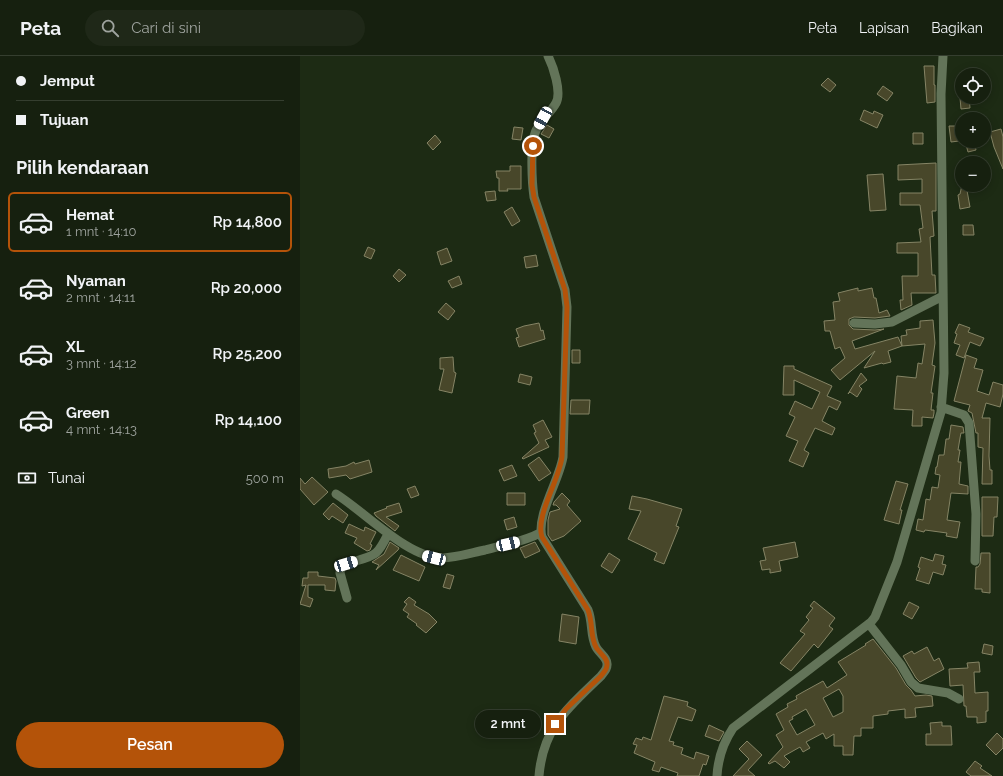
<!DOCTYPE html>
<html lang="id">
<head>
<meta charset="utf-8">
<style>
	body { margin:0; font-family:Raleway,sans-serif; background:#1f2818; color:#f1f3f6; height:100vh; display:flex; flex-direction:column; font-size:15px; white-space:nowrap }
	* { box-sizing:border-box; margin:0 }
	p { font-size:13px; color:#9ea39e }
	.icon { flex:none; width:22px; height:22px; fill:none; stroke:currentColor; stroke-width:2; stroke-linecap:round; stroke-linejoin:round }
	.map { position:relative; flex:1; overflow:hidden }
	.details { display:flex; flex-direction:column; background:#16200f; width:300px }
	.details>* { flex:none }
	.hud { display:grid; align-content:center; height:88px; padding:0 16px; background:#16200f }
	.tools { position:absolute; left:655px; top:12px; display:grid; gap:8px }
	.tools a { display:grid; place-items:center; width:36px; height:36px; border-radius:50%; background:#16200f; box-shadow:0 2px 10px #0003,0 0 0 1px #353e2f; font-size:20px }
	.end { position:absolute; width:18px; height:18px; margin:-9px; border:5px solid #b45309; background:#fff; box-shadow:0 0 0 2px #fff }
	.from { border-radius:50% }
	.bubble { position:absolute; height:28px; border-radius:14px; background:#16200f; box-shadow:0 2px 10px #0003,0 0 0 1px #353e2f; font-size:13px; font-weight:600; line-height:28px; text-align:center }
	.car { position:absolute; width:12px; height:24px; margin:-12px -6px; border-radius:5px; box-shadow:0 0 3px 1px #0007; background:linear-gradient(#fff 24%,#345 0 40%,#fff 0 76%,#345 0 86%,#fff 0) }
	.hud b { display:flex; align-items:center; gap:14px; height:38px; font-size:15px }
	.hud b+b { border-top:1px solid #353e2f }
	.hud i { width:10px; height:10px; background:#f1f3f6 }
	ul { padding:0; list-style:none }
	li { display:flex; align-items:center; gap:12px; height:60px; margin:0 8px 6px; padding:0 8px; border:2px solid transparent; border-radius:6px }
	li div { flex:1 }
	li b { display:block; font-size:15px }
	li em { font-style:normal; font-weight:600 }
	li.current { border-color:#b45309 }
	li>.icon { width:36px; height:36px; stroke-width:1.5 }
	h2 { padding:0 16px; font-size:18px; line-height:48px }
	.pay { display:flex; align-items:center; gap:10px; height:44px; padding:0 16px; font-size:15px }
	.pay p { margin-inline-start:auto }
	.button { display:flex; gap:8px; margin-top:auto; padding:8px 16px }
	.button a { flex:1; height:46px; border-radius:24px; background:#b45309; color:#fff; font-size:16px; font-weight:600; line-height:46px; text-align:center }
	header { display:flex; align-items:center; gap:24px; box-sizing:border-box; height:56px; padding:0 20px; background:#16200f; border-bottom:1px solid #353e2f }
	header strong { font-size:19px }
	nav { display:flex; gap:22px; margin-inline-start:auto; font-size:14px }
	.search { width:280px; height:36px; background:#1f2818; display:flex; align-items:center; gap:10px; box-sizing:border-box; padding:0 14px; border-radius:22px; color:#9ea39e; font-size:15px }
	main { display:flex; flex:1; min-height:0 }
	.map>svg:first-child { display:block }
	.building { fill:#48472a; stroke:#858465; fill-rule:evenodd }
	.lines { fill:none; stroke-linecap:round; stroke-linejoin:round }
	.street { stroke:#637459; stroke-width:9 }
	.route { stroke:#b45309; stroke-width:5 }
</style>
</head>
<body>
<header>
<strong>Peta</strong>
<div class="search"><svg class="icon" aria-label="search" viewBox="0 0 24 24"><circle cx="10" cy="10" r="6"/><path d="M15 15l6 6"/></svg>Cari di sini</div>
<nav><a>Peta</a><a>Lapisan</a><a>Bagikan</a></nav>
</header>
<main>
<section class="details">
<div class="hud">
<b><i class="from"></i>Jemput</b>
<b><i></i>Tujuan</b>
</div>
<h2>Pilih kendaraan</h2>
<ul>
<li class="current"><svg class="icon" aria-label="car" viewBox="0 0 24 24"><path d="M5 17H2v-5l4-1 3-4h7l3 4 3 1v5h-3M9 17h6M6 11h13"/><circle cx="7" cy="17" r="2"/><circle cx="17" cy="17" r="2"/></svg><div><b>Hemat</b><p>1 mnt · 14:10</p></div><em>Rp 14,800</em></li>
<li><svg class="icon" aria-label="car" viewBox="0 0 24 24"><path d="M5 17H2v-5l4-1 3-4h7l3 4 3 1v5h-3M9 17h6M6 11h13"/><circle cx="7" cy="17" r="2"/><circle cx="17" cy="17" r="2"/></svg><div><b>Nyaman</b><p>2 mnt · 14:11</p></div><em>Rp 20,000</em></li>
<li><svg class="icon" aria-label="car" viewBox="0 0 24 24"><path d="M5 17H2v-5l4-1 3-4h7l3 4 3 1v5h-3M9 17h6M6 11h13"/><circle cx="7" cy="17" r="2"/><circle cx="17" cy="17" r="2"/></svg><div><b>XL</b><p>3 mnt · 14:12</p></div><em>Rp 25,200</em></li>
<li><svg class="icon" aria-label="car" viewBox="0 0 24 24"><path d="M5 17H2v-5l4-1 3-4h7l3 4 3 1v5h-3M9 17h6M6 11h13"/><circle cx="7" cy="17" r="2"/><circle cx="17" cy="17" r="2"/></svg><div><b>Green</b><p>4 mnt · 14:13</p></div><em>Rp 14,100</em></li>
</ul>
<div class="pay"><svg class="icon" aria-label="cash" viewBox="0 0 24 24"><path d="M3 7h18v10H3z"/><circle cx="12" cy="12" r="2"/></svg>Tunai<p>500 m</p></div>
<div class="button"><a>Pesan</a></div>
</section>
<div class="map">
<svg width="703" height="720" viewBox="0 0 703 720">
	<rect width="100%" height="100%" fill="#1d2b14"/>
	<path class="building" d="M624 10H634V29H635V46L627 47Z
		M528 22 536 29 530 36 521 29Z
		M583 30 593 37 587 45 577 38Z
		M669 41 670 52 661 53 660 42Z
		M564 54 573 58 574 55 583 59 577 72 560 64Z
		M247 69 254 73 249 82 241 78Z
		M649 70H657L659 85 651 86Z
		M214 71 223 72 221 84 212 83Z
		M701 73 703 81V113L694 91 690 76Z
		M613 77H623V88H613Z
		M135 79 141 86 133 94 127 87Z
		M665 85H674L676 94 668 96Z
		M636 107V155H632L634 180 630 181 632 219H635L636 237H611L612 249 601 254 600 244H603L602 220H618V197H597V187L621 186 619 173 623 172 620 149H600V137H622V123L598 124V109Z
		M210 110H221V133H207L208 135H199V122H197L196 115H210Z
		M583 118 586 154 570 155 567 119Z
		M662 129H666L670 151 660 153 658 139 660 138Z
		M195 135 196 144 187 145 185 136Z
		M212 151 220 165 212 170 204 156Z
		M663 169H673L674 179H663Z
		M68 191 75 194 71 203 64 200Z
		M147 192 152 205 141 209 137 196Z
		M236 199 238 210 226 212 224 201Z
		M99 213 106 219 99 226 93 220Z
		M159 220 162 228 152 232 148 225Z
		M558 232V235L572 232 574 242H576L579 257 587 254 590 260 575 262 554 261 549 263V269L553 273 575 274 584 273 552 285 555 293 598 281 602 290 588 295 591 306 583 308 582 307 564 312 575 295 540 324 531 314 545 302 540 291 535 293 530 275H525L524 265 535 264 533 246 540 245 538 237Z
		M146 247 155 255 148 264 138 256Z
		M633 264 635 287 632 309 635 310 631 337H633L631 354H634V357L633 362 622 361V370H612L613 354 594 353 597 320 616 322 618 307 622 308 625 288 602 290 601 280 607 279 606 274 620 272V265Z
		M239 267 241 275 243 274 245 283 219 291 216 282 219 281 216 273 224 270Z
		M659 268 670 272 668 276 684 282 680 290 670 286 664 302 656 299 660 289 654 287 657 278 655 277Z
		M272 294H280V307H272Z
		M666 299 677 303 674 312 683 314 677 335 689 339 693 326 703 329V338L700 351 686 347 682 362H690L689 400 690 414H692V428H682L683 392 678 391V377H676L672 357 668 355 670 349 654 345Z
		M153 301 154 316 156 317 152 337 139 334 144 313H140V302Z
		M484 310H494V313L532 330 527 340 541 346 537 354 529 350 522 365 535 372 532 379 515 372 504 394 509 397 503 411 489 405 498 385 486 380 495 361 489 358 495 345 512 353 520 336 494 324V339H483Z
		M561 317 567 324 559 330 562 333 557 341 550 336 548 338Z
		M220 318 232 321 230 329 218 326Z
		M271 344H290L289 358H270Z
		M243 364 252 381 245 384 249 391 223 403 222 402 239 387 234 377 236 376 233 369Z
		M651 369 663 371 664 377H661L660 382 658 394H660L658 406H661L659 428 668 430V438L651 437 647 464 660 466 657 482 646 480 647 477 625 474 624 476 616 474 618 463 623 464 626 443 630 444 632 431 638 432 640 419 635 418 636 411H637L639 399H644L646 383H649Z
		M239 401 251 417 239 425 228 409Z
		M69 404 72 416 50 423 46 419 29 422 28 413 46 410 54 406 55 408Z
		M212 409 217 420 204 425 199 414Z
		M12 421 28 436 14 449 0 433V422L5 428Z
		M596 425 608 428 600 454H602L599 468 584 464Z
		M115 430 119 439 111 442 107 433Z
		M207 437H225V449H207Z
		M262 437 270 445 267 449 281 465 264 480 252 485 248 479V464L250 456 260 453 256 449H253L254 446Z
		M332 440 347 443 382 453 376 470 379 471 364 508 354 504 357 497 328 483 341 455 329 453Z
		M682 441H698L697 461H694L693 480H682Z
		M33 447 48 459 43 467 32 460 29 464 23 458Z
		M99 447 102 456 86 461 99 470 95 475 76 460 74 457 87 452 86 451Z
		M214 461 217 471 207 474 204 464Z
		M49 468 64 475 65 471 76 476 70 488 72 489 70 494 67 495 54 487 57 482 45 477Z
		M90 486 99 492 98 494 76 514 79 509 72 506 84 498Z
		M235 486 240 495 225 502 220 492Z
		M495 486 498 501 479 505 481 515 470 517V513L462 514 460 505 466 504 463 492Z
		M309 497 320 504 312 517 301 510Z
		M681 497H690V537L682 536V533H675L676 511H678L680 508Z
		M635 498 644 500 642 508 646 509 643 519 633 516 629 528 616 524 620 512 618 511 621 501 633 505Z
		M101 499 125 511 119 525 93 514Z
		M8 516H18V520L35 522 36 525 35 535 25 534V529H8V541L13 543 10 551 0 548 6 529 2 530 3 522H8Z
		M147 518 154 520 150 533 143 531Z
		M109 541 116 546 114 549 129 558 137 566 126 577 116 569 117 568 107 561 109 558 103 554 107 548 104 546Z
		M514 545 535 562 529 570 533 573 518 592 514 588 491 615 480 607 505 578 500 575 509 564 506 561 513 552 510 550Z
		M609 546 619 551 612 563 603 558Z
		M262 558 279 561 276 588 259 585Z
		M573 583 596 612 606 629 611 634 615 640 626 639 632 640 633 650 615 652 616 661 605 662V653L588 655V658L573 660V672H561V680H554L553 699H543V690H534V678L526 683 523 677 506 686 510 692 503 696 500 691 484 700 490 706 484 712 475 705 469 708 468 707 483 691 476 679 484 674 476 658 488 651 487 648 497 643 496 640 503 636 523 625 527 632 547 619 538 606 566 589 565 588ZM539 633 543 640V656L533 661 523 642ZM506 653 515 669 497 679 489 665 493 663 492 661Z
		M684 588 693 590 692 599 682 597Z
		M627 591 634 605 639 602 644 613 620 626 616 622 603 600 612 595 614 598Z
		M679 606 680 616H674L675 637 688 636V655H686V666L677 667V661H667L666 650H664L663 629 650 630 649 613 668 612 667 607Z
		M364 640 388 646 387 650 396 654 392 665 378 661 369 685 374 686 373 689 383 692 381 698 394 703 396 696 409 700 406 709 403 708 399 720H377L378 717 361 711 359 716 352 714 355 706 334 697 337 689 333 688 336 682 342 684 343 681 351 684Z
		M642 666V670H651L652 689H626V678H631L630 667Z
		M409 669 424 676 419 685 405 680Z
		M697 677 703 683V692L696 699 686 689Z
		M447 685 462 699 448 714 455 720H433L449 703 439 693Z
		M675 705 682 710 680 712 692 720H671L666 716Z"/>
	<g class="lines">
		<path class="street" d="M554 267 575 268 592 266 643 240
			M641 351 664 359 669 367 676 458 675 505
			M36 438C65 456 108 502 142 502 156 502 171 497 185 494 204 489 223 486 240 477
			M47 542 40 517 41 511C45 508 50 507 56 505 77 499 78 498 88 478
			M569 568 601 609 611 626 618 632 648 637 659 643
			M239 720C243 671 268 652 301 620 303 617 307 614 307 609 308 602 299 597 296 591 290 580 293 566 288 554L242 481C236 460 259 425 263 401L267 251 265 234 234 141C232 127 230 90 235 77 239 65 250 58 256 47 262 36 253 10 248 0
			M417 720C418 702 423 687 433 672L571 566 575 561 597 506 641 356 644 317 641 38 643 0"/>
	</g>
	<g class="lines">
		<path class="route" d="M233 90 232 129 234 141 265 234 267 251 262 401C259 425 235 460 242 481L288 554C293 566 290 580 296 591 299 597 308 602 307 609 307 614 303 617 301 620L266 653 255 668"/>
	</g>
</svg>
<div class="tools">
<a><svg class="icon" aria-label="locate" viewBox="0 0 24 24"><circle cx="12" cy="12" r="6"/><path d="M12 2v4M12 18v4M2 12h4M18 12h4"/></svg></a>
<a>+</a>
<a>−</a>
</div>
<i class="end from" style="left:233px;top:90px"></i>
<i class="end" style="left:255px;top:668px"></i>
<div class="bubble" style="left:175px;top:654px;width:66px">2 mnt</div>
<i class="car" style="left:243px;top:62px;rotate:209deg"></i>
<i class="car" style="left:208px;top:488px;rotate:77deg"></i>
<i class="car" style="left:134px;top:502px;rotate:285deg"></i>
<i class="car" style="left:46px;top:508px;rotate:73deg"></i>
</div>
</main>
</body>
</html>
